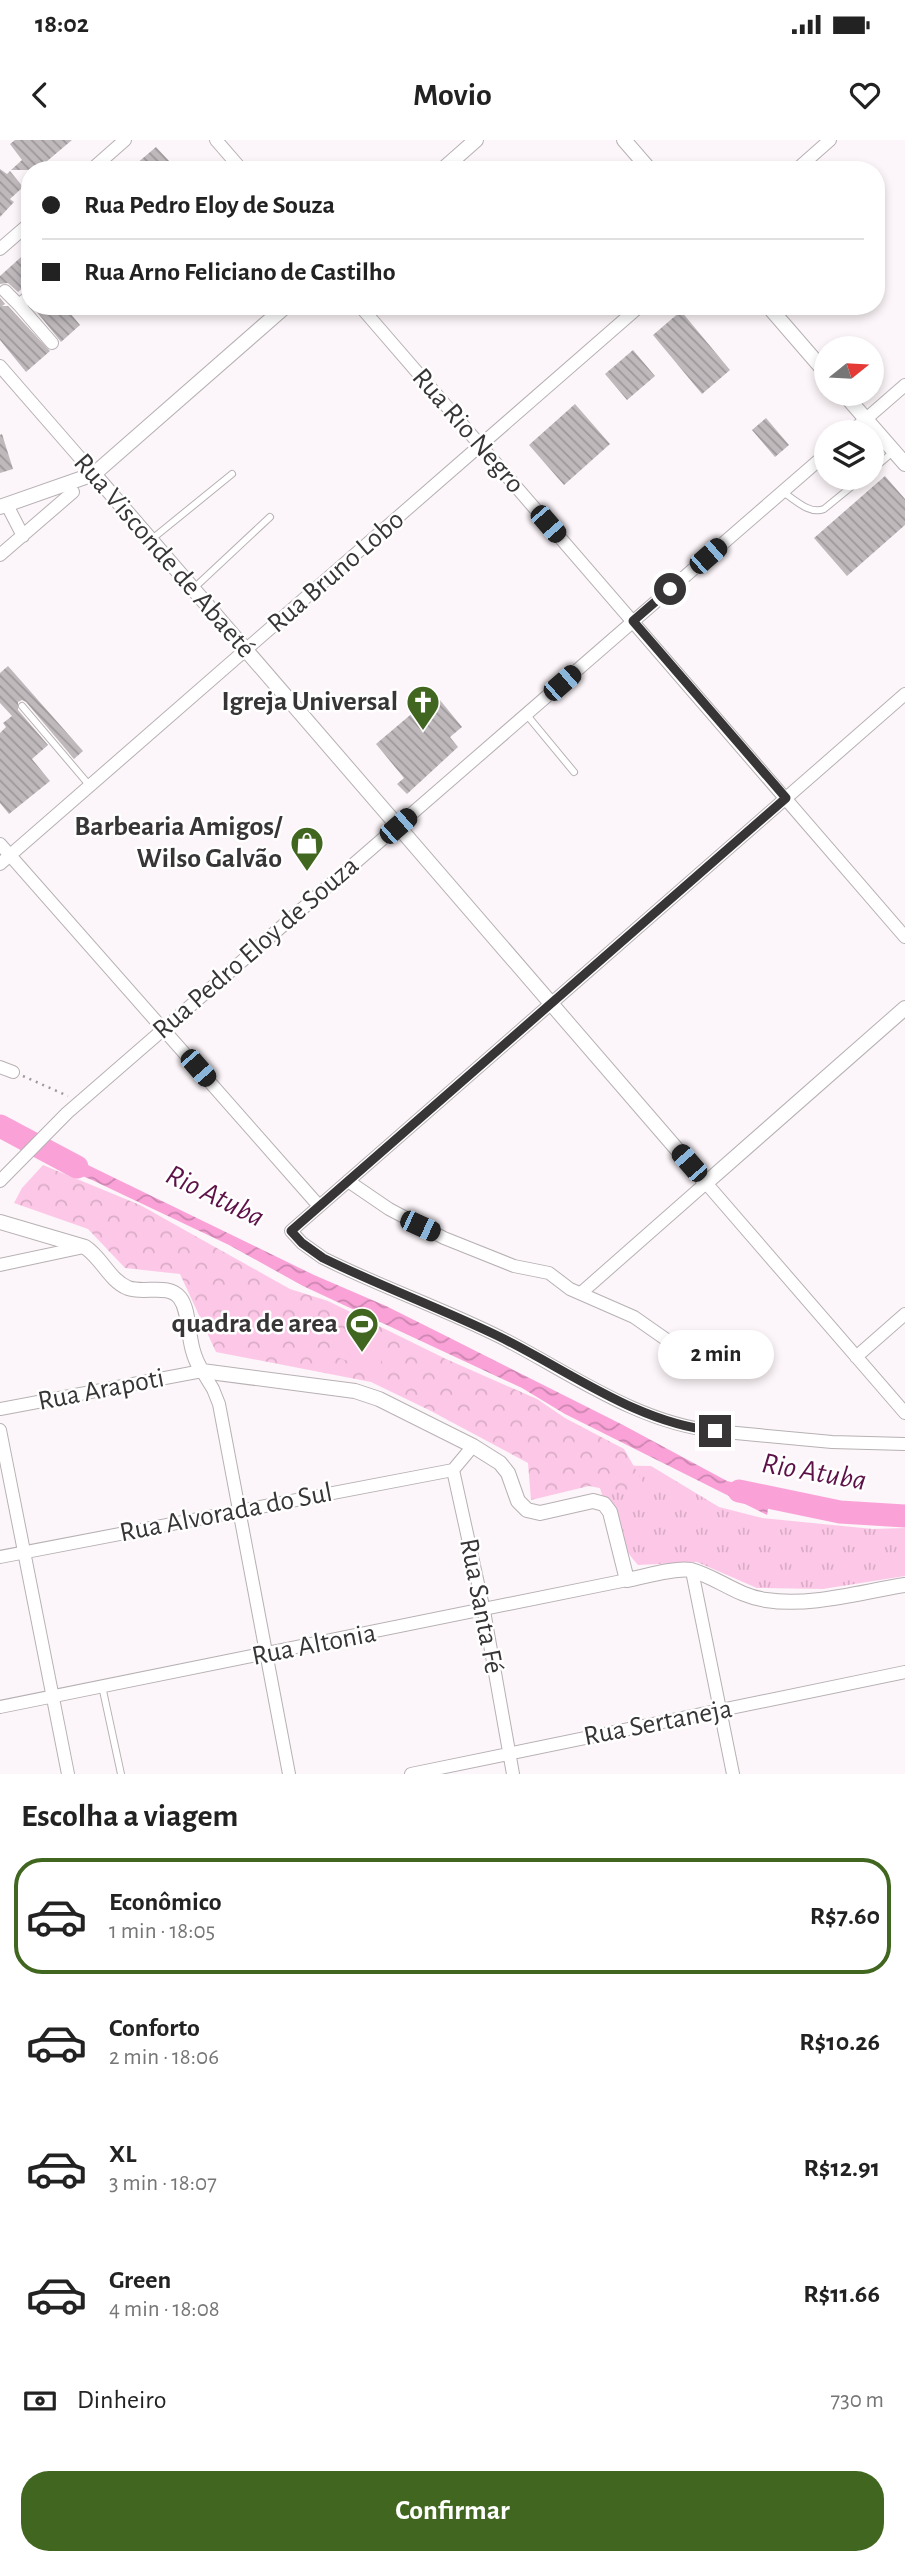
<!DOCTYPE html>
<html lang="pt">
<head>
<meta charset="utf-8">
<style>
	body { margin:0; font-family:"Alegreya Sans",sans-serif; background:#f6f6f6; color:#222; height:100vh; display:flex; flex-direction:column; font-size:26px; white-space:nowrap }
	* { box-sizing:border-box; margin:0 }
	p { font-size:23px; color:#767676 }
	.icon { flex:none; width:38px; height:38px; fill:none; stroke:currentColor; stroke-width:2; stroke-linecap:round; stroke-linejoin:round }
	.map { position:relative; height:1634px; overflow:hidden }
	.drawer { display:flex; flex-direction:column; background:#fff; flex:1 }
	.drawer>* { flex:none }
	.top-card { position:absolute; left:21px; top:21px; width:864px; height:154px; border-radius:28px; box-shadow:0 4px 10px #0003; display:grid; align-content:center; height:154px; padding:0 21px; background:#fff }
	.needle { width:46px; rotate:72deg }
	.buttons { position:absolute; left:814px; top:196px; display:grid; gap:14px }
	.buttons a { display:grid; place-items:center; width:70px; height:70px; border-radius:50%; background:#fff; box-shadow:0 4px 10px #0003; font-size:35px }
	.end { position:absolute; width:32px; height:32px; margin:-16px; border:9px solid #383536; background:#fff; box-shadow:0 0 0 4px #fff }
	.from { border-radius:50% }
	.bubble { position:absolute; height:49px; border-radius:24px; background:#fff; box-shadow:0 4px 10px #0003; font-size:23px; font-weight:600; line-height:49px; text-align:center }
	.car { position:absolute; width:21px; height:42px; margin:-21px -10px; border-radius:9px; box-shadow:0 0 5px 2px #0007; background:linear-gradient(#222 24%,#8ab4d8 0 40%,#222 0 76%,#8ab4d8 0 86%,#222 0) }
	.top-card b { display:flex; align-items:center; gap:24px; height:66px; font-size:26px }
	.top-card b+b { border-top:2px solid #e0e0e0 }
	.top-card i { width:18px; height:18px; background:#222 }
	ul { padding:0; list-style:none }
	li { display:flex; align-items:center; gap:21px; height:116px; margin:0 14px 10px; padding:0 7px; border:4px solid transparent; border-radius:28px }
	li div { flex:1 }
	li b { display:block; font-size:26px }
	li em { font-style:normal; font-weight:600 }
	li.active { border-color:#41661f }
	li>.icon { width:63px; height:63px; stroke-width:1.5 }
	h2 { padding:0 21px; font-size:32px; line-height:84px }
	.pay { display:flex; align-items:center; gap:18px; height:77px; padding:0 21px; font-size:26px }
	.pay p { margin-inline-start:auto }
	.primary-button { display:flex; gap:14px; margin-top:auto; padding:14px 21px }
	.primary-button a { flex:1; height:80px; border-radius:28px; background:#41661f; color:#fff; font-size:28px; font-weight:600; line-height:80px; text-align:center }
	.status { display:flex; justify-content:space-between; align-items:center; height:49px; padding:0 35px; background:#fff; direction:ltr }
	.status svg { height:19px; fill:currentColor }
	header { display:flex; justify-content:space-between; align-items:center; height:91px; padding:0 21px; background:#fff; font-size:32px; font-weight:600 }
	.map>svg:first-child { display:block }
	.grass { fill:url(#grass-tufts) }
	.forest { fill:url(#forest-crowns) }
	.pitch { fill:#fdc8e7 }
	.water { fill:url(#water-waves) }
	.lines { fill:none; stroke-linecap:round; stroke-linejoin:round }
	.river { stroke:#faa2d8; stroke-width:23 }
	.building { fill:url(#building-back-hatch) }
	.service-casing { stroke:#b7b1b4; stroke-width:8 }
	.minor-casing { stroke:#b7b1b4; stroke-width:14 }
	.tertiary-casing { stroke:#b7b1b4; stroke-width:16 }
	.path { stroke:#9e999c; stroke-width:2.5; stroke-dasharray:2 5; stroke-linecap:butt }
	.service { stroke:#fff; stroke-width:6 }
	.minor { stroke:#fff; stroke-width:12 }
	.tertiary { stroke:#fff; stroke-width:14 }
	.route { stroke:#383536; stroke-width:9 }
	.labels { text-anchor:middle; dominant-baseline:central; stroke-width:5; stroke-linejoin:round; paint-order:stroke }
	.street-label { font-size:28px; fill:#383536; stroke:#fff }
	.poi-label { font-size:28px; font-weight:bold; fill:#383536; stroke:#fff; text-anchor:end }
	.water-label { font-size:30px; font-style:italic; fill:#5d1147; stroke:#fff }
</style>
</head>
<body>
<div class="status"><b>18:02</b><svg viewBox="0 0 49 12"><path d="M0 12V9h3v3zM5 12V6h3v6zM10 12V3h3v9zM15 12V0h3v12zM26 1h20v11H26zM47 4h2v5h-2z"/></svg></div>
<header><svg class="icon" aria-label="back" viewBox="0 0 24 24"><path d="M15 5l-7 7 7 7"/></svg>Movio<svg class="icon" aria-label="heart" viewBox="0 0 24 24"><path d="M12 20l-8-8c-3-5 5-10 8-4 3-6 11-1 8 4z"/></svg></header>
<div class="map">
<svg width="905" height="1634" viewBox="0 0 905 1634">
	<defs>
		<pattern id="grass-tufts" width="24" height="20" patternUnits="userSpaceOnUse" patternTransform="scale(1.75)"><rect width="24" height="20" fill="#fdc8e7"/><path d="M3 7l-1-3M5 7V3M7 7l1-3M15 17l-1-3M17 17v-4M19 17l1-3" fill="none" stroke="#daacc7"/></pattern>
		<pattern id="forest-crowns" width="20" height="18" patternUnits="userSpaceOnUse" patternTransform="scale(1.75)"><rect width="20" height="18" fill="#fdc8e7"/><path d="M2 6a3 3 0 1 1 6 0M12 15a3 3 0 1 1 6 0" fill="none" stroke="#daacc7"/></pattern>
		<pattern id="water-waves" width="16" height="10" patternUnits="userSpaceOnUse" patternTransform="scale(1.75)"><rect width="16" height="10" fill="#faa2d8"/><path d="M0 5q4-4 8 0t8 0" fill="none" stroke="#cb85b0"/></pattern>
		<pattern id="building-back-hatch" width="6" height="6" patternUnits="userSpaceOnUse" patternTransform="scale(1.75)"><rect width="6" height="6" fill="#bfb9bc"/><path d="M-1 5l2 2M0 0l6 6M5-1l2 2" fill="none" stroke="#9c979a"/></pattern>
	</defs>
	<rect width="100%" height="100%" fill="#fcf5f9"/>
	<path class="grass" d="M593 1325 651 1326 719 1367 762 1378 873 1389 905 1388V1436L823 1449 757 1448 697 1422 638 1425C614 1399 603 1358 593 1325Z"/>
	<path class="forest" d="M43 1025 140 1065 290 1149 328 1161 446 1219 537 1259 565 1278 624 1309 652 1358 589 1346 531 1360 528 1323 429 1270 371 1242 216 1212 180 1134 125 1128 88 1089 14 1063 22 1048Z"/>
	<path class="pitch" d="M348 1192 384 1210 379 1231 339 1218Z"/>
	<path class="water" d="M57 1010 314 1135 386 1166 448 1197 623 1285 727 1341 771 1352 767 1375 565 1274 522 1248 303 1146 229 1105 92 1040 43 1020Z"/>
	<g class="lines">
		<path class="river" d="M0 986 77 1027
			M739 1351 840 1372 905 1376"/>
	</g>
	<path class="building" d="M15 0H72L46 22 48 24 41 30H11L22 20 10 4Z
		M156 7 170 22 162 30H129Z
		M0 29 7 34 10 31 23 47 10 59 14 62 0 77Z
		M30 109V142L18 152 8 143 0 144V136Z
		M0 158 5 164 2 166H8L50 211 26 232 0 200Z
		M32 166H64L80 185 61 202Z
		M681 171 730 230 702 254 653 195Z
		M633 210 655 236 627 260 605 234Z
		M575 264 610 304 564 345 529 305Z
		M766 278 789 305 775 317 752 290Z
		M2 294 13 329 0 333V295Z
		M885 336 905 359V385L847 436 814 398Z
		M8 526 83 611 74 619 26 562 22 560 18 562V570L48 605 32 619 50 641 9 674 0 663V593L6 587 3 583 12 576 0 563V533Z
		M435 554 462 587 450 597 458 607 407 654 397 644 404 638 376 604Z"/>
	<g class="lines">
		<defs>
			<path id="service" d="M872 330 894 311
				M783 352C795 360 810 375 824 369L862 338
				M152 399 232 334
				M193 449 270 377
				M22 566 90 646
				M526 574 574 632
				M102 1546 121 1634"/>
			<path id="minor" d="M216 0 242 30
				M91 30 125 0
				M796 30 830 0
				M0 109 30 83
				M5 151 19 165
				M30 156 19 165 52 203
				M360 166 905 797
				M0 226 94 334
				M851 292 905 245
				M7 365 23 396
				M0 415 73 352
				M905 554 291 1091 302 1103 323 1118C381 1147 442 1168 500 1197 569 1232 637 1283 715 1291L832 1302 905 1304
				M0 704 319 1066
				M0 724 640 166
				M0 927 13 932
				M0 1041 67 973 826 314
				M348 1041 389 1069 444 1098 514 1126 549 1133 570 1149 634 1177 694 1219
				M0 1125 84 1107
				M581 1153 706 1043 905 1273
				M856 1217 905 1174
				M0 1269 202 1231 213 1249 219 1264 289 1634
				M0 1290 68 1634
				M453 1330 484 1471 513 1634
				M453 1330 473 1306
				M0 1417 453 1330
				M692 1431 733 1634
				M0 1567 627 1440
				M411 1634 905 1532"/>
			<path id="tertiary" d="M624 0 650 30
				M442 30 476 0
				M768 166 826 233
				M844 254 905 324
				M94 334 706 1043 905 868
				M0 367 94 334 286 166
				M0 1082 85 1107C102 1118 109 1140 128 1148 144 1154 169 1143 180 1158 192 1174 185 1206 202 1231L355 1251 379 1259 473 1306 500 1323 508 1333 518 1361 527 1370 540 1373 593 1361 604 1364 610 1372 627 1440C644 1437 675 1427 691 1430 717 1437 737 1456 766 1460 811 1467 860 1452 905 1445"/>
		</defs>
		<use href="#service" class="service-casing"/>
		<use href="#minor" class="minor-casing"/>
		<use href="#tertiary" class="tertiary-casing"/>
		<path class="path" d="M23 936 68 956"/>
		<use href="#service" class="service"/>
		<use href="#minor" class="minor"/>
		<use href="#tertiary" class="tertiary"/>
	</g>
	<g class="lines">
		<path class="route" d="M670 449 633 481 786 658 291 1091 302 1103 323 1118C380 1146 440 1168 498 1196 568 1230 636 1283 715 1291"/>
	</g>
	<defs>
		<symbol id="church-pin" viewBox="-11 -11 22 30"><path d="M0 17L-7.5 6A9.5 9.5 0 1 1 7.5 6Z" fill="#41661f" stroke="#fff"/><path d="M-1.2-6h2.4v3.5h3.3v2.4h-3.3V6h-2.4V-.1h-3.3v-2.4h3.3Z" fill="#fff"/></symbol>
		<symbol id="shop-pin" viewBox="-11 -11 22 30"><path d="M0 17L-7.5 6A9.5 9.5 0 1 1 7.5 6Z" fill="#41661f" stroke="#fff"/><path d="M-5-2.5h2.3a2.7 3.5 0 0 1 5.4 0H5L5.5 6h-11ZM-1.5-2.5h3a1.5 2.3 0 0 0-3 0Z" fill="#fff"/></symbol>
		<symbol id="stadium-pin" viewBox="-11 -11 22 30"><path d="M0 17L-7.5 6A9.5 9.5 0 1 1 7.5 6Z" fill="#41661f" stroke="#fff"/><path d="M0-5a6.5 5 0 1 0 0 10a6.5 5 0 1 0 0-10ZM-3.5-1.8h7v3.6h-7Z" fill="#fff"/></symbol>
	</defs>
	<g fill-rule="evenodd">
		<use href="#church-pin" x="404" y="543" width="38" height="52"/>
		<use href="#shop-pin" x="288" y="684" width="38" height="52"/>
		<use href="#stadium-pin" x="343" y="1165" width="38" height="52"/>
	</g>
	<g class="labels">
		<g class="street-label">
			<text transform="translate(468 291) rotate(49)">Rua Rio Negro</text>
			<text transform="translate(164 416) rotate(49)">Rua Visconde de Abaeté</text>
			<text transform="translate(336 432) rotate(-41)">Rua Bruno Lobo</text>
			<text transform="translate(256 808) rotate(-41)">Rua Pedro Eloy de Souza</text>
			<text transform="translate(101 1250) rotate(-11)">Rua Arapoti</text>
			<text transform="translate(226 1373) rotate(-11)">Rua Alvorada do Sul</text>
			<text transform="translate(481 1466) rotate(79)">Rua Santa Fé</text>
			<text transform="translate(314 1505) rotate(-11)">Rua Altonia</text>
			<text transform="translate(658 1583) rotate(-11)">Rua Sertaneja</text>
		</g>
		<g class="poi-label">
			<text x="398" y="562">Igreja Universal</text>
			<text x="282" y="687">Barbearia Amigos/<tspan x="282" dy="32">Wilso Galvão</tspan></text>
			<text x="338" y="1184">quadra de area</text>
		</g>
		<g class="water-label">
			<text transform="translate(215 1056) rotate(26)">Rio Atuba</text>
			<text transform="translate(814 1332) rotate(10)">Rio Atuba</text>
		</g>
	</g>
</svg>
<div class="buttons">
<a><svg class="needle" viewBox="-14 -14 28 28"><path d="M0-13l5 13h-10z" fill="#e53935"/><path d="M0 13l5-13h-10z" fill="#767676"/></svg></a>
<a><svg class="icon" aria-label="layers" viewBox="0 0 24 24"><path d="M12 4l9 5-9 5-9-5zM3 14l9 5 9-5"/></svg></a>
</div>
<i class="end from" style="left:670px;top:449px"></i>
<i class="end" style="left:715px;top:1291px"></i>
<div class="bubble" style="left:658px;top:1190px;width:116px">2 min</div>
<i class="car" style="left:548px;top:384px;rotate:139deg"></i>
<i class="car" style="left:708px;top:416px;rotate:49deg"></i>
<i class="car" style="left:562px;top:543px;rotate:49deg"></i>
<i class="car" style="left:398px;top:686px;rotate:49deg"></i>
<i class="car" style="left:198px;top:928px;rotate:139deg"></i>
<i class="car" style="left:689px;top:1023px;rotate:319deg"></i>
<i class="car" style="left:420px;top:1086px;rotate:115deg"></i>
<div class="top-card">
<b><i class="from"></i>Rua Pedro Eloy de Souza</b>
<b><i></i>Rua Arno Feliciano de Castilho</b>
</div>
</div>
<section class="drawer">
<h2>Escolha a viagem</h2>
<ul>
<li class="active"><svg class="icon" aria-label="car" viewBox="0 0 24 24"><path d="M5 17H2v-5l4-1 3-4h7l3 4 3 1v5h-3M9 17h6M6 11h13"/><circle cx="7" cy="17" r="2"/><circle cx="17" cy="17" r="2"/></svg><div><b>Econômico</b><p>1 min · 18:05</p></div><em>R$7.60</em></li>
<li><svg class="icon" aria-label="car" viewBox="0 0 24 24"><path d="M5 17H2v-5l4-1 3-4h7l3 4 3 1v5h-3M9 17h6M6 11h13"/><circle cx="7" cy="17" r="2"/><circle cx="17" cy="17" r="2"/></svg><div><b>Conforto</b><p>2 min · 18:06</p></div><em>R$10.26</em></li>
<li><svg class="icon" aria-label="car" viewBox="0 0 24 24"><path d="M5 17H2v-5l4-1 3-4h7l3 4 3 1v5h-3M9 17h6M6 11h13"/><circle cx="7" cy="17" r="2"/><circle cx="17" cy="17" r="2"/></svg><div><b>XL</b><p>3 min · 18:07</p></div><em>R$12.91</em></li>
<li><svg class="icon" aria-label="car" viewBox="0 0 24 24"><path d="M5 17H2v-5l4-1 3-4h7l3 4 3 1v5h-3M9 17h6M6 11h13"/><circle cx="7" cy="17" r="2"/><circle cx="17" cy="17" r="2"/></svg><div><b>Green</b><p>4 min · 18:08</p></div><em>R$11.66</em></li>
</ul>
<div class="pay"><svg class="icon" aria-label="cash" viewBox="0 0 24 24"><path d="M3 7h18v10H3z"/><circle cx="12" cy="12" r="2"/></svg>Dinheiro<p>730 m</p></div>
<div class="primary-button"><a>Confirmar</a></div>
</section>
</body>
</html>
